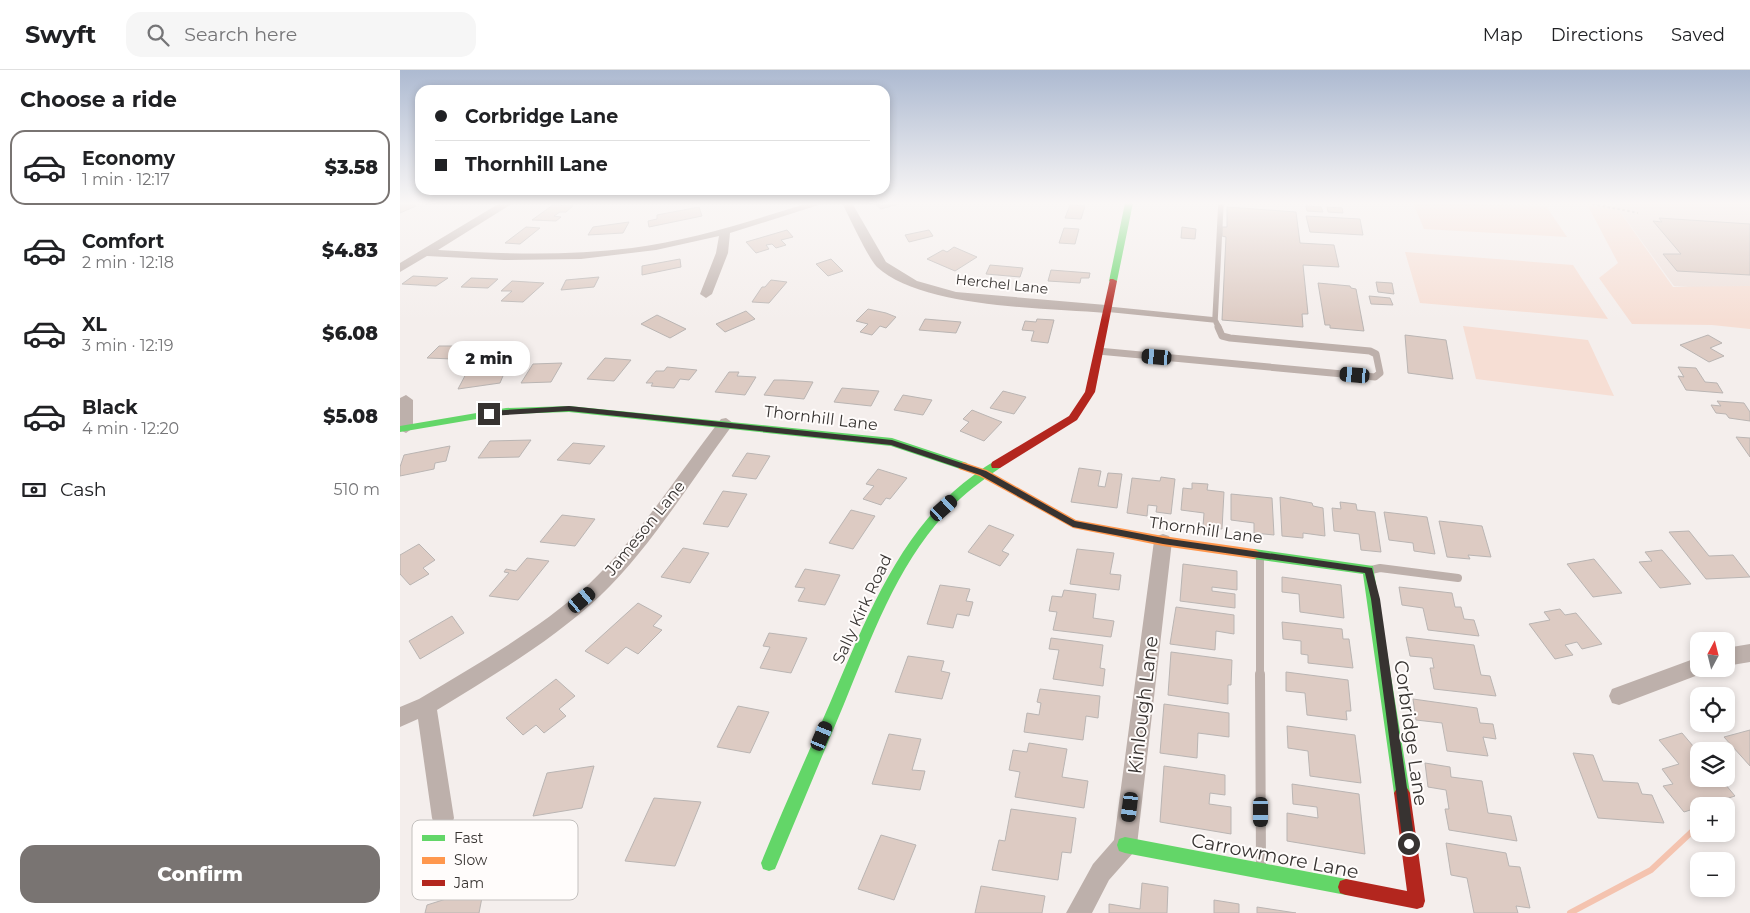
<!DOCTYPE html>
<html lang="en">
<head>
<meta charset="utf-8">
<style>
	body { margin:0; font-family:Montserrat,sans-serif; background:#f6f6f6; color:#202124; height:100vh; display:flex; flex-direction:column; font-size:19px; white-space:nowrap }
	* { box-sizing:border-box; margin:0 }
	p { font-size:16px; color:#757577 }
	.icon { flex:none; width:28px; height:28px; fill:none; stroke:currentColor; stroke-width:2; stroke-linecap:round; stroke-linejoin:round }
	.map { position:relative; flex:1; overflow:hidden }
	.panel { display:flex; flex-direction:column; background:#fff; width:400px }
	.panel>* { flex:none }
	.hud { position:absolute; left:15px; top:15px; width:475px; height:110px; border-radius:15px; box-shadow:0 2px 8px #0003; display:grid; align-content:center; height:110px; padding:0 20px; background:#fff }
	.needle { width:32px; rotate:7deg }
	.tools { position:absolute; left:1290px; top:562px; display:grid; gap:10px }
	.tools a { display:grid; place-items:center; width:45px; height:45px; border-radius:10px; background:#fff; box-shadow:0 2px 8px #0003; font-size:25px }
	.end { position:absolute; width:22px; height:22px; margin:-11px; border:6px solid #373331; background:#fff; box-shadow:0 0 0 2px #fff }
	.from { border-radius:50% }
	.bubble { position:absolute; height:35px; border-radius:15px; background:#fff; box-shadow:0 2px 8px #0003; font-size:16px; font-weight:800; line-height:35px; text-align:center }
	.car { position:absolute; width:15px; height:30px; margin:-15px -8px; border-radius:6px; box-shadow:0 0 4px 1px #0007; background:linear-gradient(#222 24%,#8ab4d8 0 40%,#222 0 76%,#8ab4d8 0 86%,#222 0) }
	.hud b { display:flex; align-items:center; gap:18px; height:48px; font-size:19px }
	.hud b+b { border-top:1px solid #e0e0e0 }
	.hud i { width:12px; height:12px; background:#202124 }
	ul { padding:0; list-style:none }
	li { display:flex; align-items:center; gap:15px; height:75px; margin:0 10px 8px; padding:0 10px; border:2px solid transparent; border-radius:15px }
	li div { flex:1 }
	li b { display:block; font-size:19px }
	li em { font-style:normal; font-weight:800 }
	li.on { border-color:#797472 }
	li>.icon { width:45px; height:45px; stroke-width:1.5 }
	h2 { padding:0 20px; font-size:22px; line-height:60px }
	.pay { display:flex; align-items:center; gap:12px; height:55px; padding:0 20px; font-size:19px }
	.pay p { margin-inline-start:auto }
	.primary-button { display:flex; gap:10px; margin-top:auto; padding:10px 20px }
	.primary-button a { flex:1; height:58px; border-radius:15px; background:#797472; color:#fff; font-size:20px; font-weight:800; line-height:58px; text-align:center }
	header { display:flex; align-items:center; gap:30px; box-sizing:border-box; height:70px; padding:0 25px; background:#fff; border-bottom:1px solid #e0e0e0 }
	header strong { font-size:24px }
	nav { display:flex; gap:28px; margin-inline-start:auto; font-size:18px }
	.search { width:350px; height:45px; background:#f6f6f6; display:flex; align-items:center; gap:12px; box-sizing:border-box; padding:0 18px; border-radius:15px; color:#757577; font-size:19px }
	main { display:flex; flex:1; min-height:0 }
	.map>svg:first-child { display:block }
	.built { fill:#eee1dc }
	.green { fill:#f6ded4 }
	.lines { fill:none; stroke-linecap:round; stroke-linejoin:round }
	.stream { stroke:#f4c3af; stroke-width:6 }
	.building { fill:#ddcbc3; stroke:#bab5b3 }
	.path { stroke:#beb6b2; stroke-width:2; stroke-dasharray:2.5 2.5; stroke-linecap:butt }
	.lane-far3 { stroke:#bdb0ab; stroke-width:5.5 }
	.lane-far2 { stroke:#bdb0ab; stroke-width:7 }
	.lane-far1 { stroke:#bdb0ab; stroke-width:8 }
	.lane { stroke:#bdb0ab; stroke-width:10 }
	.street { fill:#bdb0ab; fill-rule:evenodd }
	.fast { fill:#63d668; fill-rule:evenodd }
	.slow { fill:#ff974d; fill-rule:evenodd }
	.jam { fill:#b3261e; fill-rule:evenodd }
	.route { fill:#373331 }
	.labels { text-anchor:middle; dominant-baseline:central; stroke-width:4; stroke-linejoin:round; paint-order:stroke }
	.far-street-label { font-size:14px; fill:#373331; stroke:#fffcfb }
	.street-label { font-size:16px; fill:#373331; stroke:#fffcfb }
	.near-street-label { font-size:19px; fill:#373331; stroke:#fffcfb }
	.key { fill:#fffcfb; stroke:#c3c0be; stroke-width:1 }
	.key-label { font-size:14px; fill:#373331 }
</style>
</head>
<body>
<header>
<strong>Swyft</strong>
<div class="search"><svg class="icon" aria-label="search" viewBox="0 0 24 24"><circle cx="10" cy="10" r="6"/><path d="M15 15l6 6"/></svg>Search here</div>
<nav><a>Map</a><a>Directions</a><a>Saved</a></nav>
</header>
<main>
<section class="panel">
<h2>Choose a ride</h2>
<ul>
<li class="on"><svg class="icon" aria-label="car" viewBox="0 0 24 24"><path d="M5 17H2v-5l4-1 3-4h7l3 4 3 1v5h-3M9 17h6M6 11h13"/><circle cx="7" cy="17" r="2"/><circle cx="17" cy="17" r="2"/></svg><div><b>Economy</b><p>1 min · 12:17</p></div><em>$3.58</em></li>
<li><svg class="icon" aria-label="car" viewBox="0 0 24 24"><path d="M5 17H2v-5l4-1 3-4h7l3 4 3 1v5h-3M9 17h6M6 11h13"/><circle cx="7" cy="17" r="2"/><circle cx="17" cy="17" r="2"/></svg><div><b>Comfort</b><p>2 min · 12:18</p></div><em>$4.83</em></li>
<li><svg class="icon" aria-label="car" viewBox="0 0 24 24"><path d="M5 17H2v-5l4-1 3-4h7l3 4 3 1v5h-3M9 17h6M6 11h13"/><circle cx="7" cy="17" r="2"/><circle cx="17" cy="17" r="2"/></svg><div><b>XL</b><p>3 min · 12:19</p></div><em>$6.08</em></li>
<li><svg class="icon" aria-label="car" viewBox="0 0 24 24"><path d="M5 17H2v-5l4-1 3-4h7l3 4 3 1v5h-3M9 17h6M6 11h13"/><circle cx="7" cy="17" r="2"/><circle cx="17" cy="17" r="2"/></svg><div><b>Black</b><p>4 min · 12:20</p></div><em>$5.08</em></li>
</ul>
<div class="pay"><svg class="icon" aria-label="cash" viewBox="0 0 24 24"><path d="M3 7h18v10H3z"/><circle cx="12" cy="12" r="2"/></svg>Cash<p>510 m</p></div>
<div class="primary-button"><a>Confirm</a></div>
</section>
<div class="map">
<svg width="1350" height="843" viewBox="0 0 1350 843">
	<rect width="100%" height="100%" fill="#f4eeec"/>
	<path class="built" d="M1214 133H1350V221L1274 216Z"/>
	<path class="green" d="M1013 133 1146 136 1167 167 1024 159Z
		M1188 136H1216L1273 217 1350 216V259L1312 255 1232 254 1199 208 1218 193Z
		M1005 182 1173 195 1208 249 1020 233Z
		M1063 256 1188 270 1214 326 1076 309Z"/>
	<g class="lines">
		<path class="stream" d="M1170 843 1251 800 1299 755"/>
	</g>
	<path class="building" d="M10 133 16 136 0 143V135Z
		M474 133H501L481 139Z
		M153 135 173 136 166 142H160L154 146 161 147 156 151 132 150Z
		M670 135 685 136 681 149 665 148Z
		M906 136 921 137 923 142 907 141Z
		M299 137 302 146 249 157 248 151 257 149V145Z
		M827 137 896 142 900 173 934 175 939 197 903 195 908 244H902L903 257 822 250 826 167 822 166V157H827Z
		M927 137 942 138 943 143 928 142Z
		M906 146 960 149 963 165 910 162Z
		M1259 148 1350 154V205L1277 201 1263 184H1281L1253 151 1262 152Z
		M229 152 223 163 188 165 193 157Z
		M126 157 140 158 120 174 105 173Z
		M782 157 796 159 795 169 781 168Z
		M664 158 679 159 675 174 659 173Z
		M387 160 393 167 381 170 386 175 376 178 372 174 366 175 369 179 356 183 346 172Z
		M529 160 533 166 509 172 505 165Z
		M554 177 577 187 555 201 527 189 543 180 547 182Z
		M280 189 281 197 242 205V196Z
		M431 189 443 201 428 206 416 194Z
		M590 195 623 198 620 207 586 204Z
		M651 200 690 203 689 208H681L680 213 648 211Z
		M13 206 48 208 36 216 2 214Z
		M199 207 194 217 161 220 166 210Z
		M71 208 98 209 88 218 61 217Z
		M371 210 387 212 369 233 352 232 362 217H365Z
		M112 211 144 213 123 232 101 231 112 221H101Z
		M976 212 992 213 994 224 978 222Z
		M918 213 950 216 951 218 956 219 964 261 930 258V255H925Z
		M969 226 990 228 993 235 971 234Z
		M468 239 486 243 496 247 486 258 480 256 472 265 460 262 468 254 456 251Z
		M346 241 355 249 325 262 316 254Z
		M257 245 286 259 270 268 241 254Z
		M525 249 561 252 556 263 519 260Z
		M637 249 654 250 648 273 631 271 634 261 622 260 625 251 636 252Z
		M1005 265 1046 270 1053 309 1008 303Z
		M1308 265 1322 273 1310 278 1324 286 1309 292 1280 275Z
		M39 276H72L64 286 56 285 53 289 27 288Z
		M205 288 231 290 214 311 187 309Z
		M162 293 151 312 121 313 133 294Z
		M108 294 100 313 58 319 68 300Z
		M267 297 297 300 289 310 280 309 274 318 251 316 253 313H246L256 301H264Z
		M1278 297 1296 298 1305 312 1317 313 1323 323 1286 320 1278 306 1284 307Z
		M329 302H339L337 306 356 307 345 325 315 322Z
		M374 310H383L413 312 404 329 364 325Z
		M442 318 479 321 471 336 434 332Z
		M603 321 626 327 614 344 590 338Z
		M503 325 532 330 523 345 494 340Z
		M1317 331 1344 333 1350 342V351L1329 348 1326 344 1316 343 1311 335 1321 336Z
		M572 340 602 352 584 371 560 361 569 352 563 349Z
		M1336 367 1350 368V387Z
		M131 370 119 387 78 388 90 371Z
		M173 373 205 376 190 394 157 390Z
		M50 376 46 391 35 393 34 399 0 406V397L4 385Z
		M347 383 370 386 356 409 332 406Z
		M679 398 701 401 698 416 705 417 708 403 722 404 717 438 671 432Z
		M478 399 507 408 490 429 486 428 481 435 463 429 474 416 466 414Z
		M761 407 775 409 771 444 756 442 757 436 748 435 747 446 727 443 732 408 760 411Z
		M792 413 808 414 807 420 824 422 822 459 803 457 804 443 781 440 783 418 792 419Z
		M323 421 347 424 328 457 303 454Z
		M831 424 872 428 874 465 854 463V453L831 450Z
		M880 427 912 433 913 436 923 438 925 466 903 463V468L882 466Z
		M940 432 956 434 957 440 975 442 981 482 961 480 959 464 934 461 932 438 941 439Z
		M451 440 475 446 453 479 429 473Z
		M984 442 1027 447 1035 484 1014 481 1013 473 989 470Z
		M162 445 195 449 175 476 140 472Z
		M1039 451 1082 456 1091 487 1068 485 1070 489 1047 487Z
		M589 455 614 465 602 481 609 484 600 496 568 482Z
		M1289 461 1309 486 1333 485 1350 507 1306 509 1269 462Z
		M19 474 35 490 23 498 29 504 10 515 0 504V485Z
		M283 478 309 483 290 513 261 507Z
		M677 479 714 483 710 504 721 505 719 520 670 514Z
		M1262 480 1291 514 1260 518 1239 492 1252 491 1245 482Z
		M127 488 149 491 118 530 89 526 109 503 104 502 106 499 116 501Z
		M1194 489 1222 523 1193 527 1167 494Z
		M783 494 837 501V520L812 517V521L835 524V538L780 531Z
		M405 499 440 505 425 535 398 531 405 518 395 517Z
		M882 507 941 515 944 548 900 542 899 524 882 522Z
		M540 515 570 519 566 531 573 532 569 546 557 544 553 558 527 554Z
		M999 517 1052 523 1055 537H1061L1064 549 1074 550 1079 566 1028 560 1023 538 1002 535Z
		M664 520 696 524 693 548 714 551 711 567 653 560 657 542 649 541 652 526 662 527Z
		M238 533 262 546 253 556 262 560 238 584 226 577 208 594 185 581Z
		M776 537 834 545V564L816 561 815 580 770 574Z
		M1160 539 1165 545 1176 543 1202 574 1182 579 1177 572 1165 575 1173 585 1155 589 1129 554 1150 550 1144 542Z
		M52 546 64 563 20 589 9 571Z
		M882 552 942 559 943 569H949L953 598 908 593V585L901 584V571L883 569Z
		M369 563 407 568 391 603 360 598 370 577 363 576Z
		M1006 567 1074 575 1081 605 1090 606 1096 626 1034 619 1030 598H1034L1032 588 1010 586Z
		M651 568 703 575 700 598 705 599 703 616 653 609 659 580 649 579Z
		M771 582 832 590 831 615H828V634L768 625Z
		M508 586 544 591 541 601 550 603 542 629 495 622Z
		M886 602 948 610 951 641H946L947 650 907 645 905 623 886 621Z
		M156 609 175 626 159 639 166 646 144 663 136 655 123 665 106 648Z
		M640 619 700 626 698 648 686 646 683 670 624 662 627 643 639 645 641 633 637 632Z
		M1013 629 1077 638 1080 653 1093 654 1096 669 1083 667 1088 686 1047 681 1042 653 1016 650Z
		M764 634 829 643V667L798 663 797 688 760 683Z
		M338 636 369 642 350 683 317 677Z
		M887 656 955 665 961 713 910 706 908 681 888 678Z
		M1350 660V696L1324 667Z
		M1282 663 1299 683V709H1321L1335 726 1284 742 1263 716 1273 714 1262 699 1279 694 1259 670Z
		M489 664 521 669 512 700 525 701 520 720 472 714Z
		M629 673 667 679 662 707 688 711 684 738 615 727 620 702 609 700 613 680 627 682Z
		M1173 683 1193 685 1203 711 1238 713 1242 724 1252 725 1264 753 1198 748Z
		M1025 693 1050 697 1051 707 1082 711 1088 743 1111 746 1117 771 1049 760 1045 739H1049L1046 720 1028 717Z
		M194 696 182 738 133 746 147 703Z
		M764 696 825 705V725L810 723 809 734 831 737V764L760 752Z
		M892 714 959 724 965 784 887 771V743L918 748 917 737 893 734Z
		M254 728 301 732 275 796 225 791Z
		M611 739 676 748 671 783 662 782 658 810 592 800 599 770 605 771Z
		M481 765 516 775 494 830 458 819Z
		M1046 773 1106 783 1109 796 1120 797 1130 838 1116 836 1118 843H1074L1067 808 1051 805Z
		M742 813 768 817 767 843H709V834L740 839Z
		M581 816 645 826 642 843H575Z
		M84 817 79 843H25L27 835Z
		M814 830 839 834V843H814Z
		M857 837 896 843H857Z"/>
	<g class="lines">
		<path class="path" d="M1188 133 1238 143"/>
		<path class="lane-far3" d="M706 239 815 250 821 133
			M815 250 819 258"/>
		<path class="lane-far2" d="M698 281 975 307 980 303 976 284 970 281 830 268 822 266 818 257"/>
		<path class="lane-far1" d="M860 484V605
			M971 500 980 498 1058 508"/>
		<path class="lane" d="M860 604 861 795"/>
		<path class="street" d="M100 133H113L38 180C102 184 167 186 232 178 292 170 350 151 408 133H425L330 163 328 183 312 224 306 228 300 224 316 183 319 166 256 180 181 189 104 190 27 186 0 202V193Z
			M442 133H452L486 192 517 211 556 222 706 235 712 239 706 243C646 238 521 238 477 197 468 188 449 146 442 133Z
			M6 325 13 330V358L6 363 0 360V328Z
			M326 348 333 353 331 357C290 412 251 477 201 525 152 571 94 605 37 640L54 748 51 756 43 759 35 756 32 748 18 649 0 657V637L19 629C77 594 137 561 188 515 236 470 280 402 321 349Z
			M763 464 769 466 772 471 737 775 733 783 709 810 692 843H666L693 794 714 770 754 471 757 466Z
			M1350 574V592L1326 596V578Z
			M1299 587V599H1308L1306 602 1219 635 1212 633 1209 626 1212 619Z"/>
		<path class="fast" d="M725 133H733L717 211 713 213 709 211Z
			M169 336 492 368 567 393 568 396 563 400 491 376 169 342 106 344 0 362V356L106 338Z
			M596 391 600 392 601 395 600 398C580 412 561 426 545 444 496 497 471 569 444 634 421 689 398 744 375 799L369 801 363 799 361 793C383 739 407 686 430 633 465 552 499 459 574 405 581 400 588 394 596 391Z
			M854 479 973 496 1010 723 1007 728 1002 731 997 728 994 723 963 504 854 489 850 487 848 484 850 481Z
			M725 767 946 809 952 811 954 817 952 823 946 825 725 783 719 781 717 775 719 769Z"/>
		<path class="slow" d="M563 392 587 400 676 450 763 466 854 479 858 481 860 484 858 487 854 489 763 476 673 458 579 406 559 399 558 396Z"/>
		<path class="jam" d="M710 209H713L717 211 695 322 677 350 600 398H592L591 395 592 392 669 346 685 322Z
			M1002 715 1007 718 1010 723 1025 831 1023 837 1017 839 946 825 940 823 938 817 940 811 946 809 1007 821 994 723 997 718Z"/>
	</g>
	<linearGradient id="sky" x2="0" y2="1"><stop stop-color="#adbad1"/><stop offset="0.53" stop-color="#faf7f6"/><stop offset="1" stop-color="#faf7f6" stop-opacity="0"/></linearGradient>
	<rect width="1350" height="251" fill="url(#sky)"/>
	<path class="route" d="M169 336 492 370 586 401 675 451 763 468 972 498 980 529 1015 774 1013 779H1005L1003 774 971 529 965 503 763 474 673 457 580 405 491 375 169 341 89 346 85 344 89 341Z"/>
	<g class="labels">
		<g class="far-street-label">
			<text transform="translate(602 214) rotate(6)">Herchel Lane</text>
		</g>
		<g class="street-label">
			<text transform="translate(421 348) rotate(7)">Thornhill Lane</text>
			<text transform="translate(245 458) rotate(-51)">Jameson Lane</text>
			<text transform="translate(806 460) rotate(8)">Thornhill Lane</text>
			<text transform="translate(462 539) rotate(-65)">Sally Kirk Road</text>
		</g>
		<g class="near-street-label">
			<text transform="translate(743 635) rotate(-83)">Kinlough Lane</text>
			<text transform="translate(1011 663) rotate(82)">Corbridge Lane</text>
			<text transform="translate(875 786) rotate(11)">Carrowmore Lane</text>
		</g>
	</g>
	<rect x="12" y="750" width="166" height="80" rx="8" class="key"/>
	<rect x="22" y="765" width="23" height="6" fill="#63d668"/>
	<rect x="22" y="787" width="23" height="7" fill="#ff974d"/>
	<rect x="22" y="810" width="23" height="6" fill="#b3261e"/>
	<g class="key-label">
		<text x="54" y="773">Fast</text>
		<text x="54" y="795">Slow</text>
		<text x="54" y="818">Jam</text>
	</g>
</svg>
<div class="tools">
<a><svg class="needle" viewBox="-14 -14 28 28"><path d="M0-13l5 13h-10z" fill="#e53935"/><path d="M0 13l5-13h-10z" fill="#757577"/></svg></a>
<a><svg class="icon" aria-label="locate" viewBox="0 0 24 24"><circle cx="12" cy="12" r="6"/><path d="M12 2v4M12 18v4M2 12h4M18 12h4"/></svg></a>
<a><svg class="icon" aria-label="layers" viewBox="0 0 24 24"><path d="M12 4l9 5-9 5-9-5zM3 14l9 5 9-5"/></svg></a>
<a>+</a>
<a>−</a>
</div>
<i class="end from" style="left:1009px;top:774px"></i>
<i class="end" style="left:89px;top:344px"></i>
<div class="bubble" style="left:48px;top:271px;width:82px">2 min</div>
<i class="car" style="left:757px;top:287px;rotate:275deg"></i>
<i class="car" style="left:955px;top:305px;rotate:275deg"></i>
<i class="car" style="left:544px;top:438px;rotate:48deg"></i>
<i class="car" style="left:182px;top:530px;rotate:50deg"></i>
<i class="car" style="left:422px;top:666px;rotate:23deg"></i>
<i class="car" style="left:730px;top:737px;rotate:187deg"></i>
<i class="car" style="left:861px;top:742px;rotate:180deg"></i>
<div class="hud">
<b><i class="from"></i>Corbridge Lane</b>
<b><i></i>Thornhill Lane</b>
</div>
</div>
</main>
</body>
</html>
